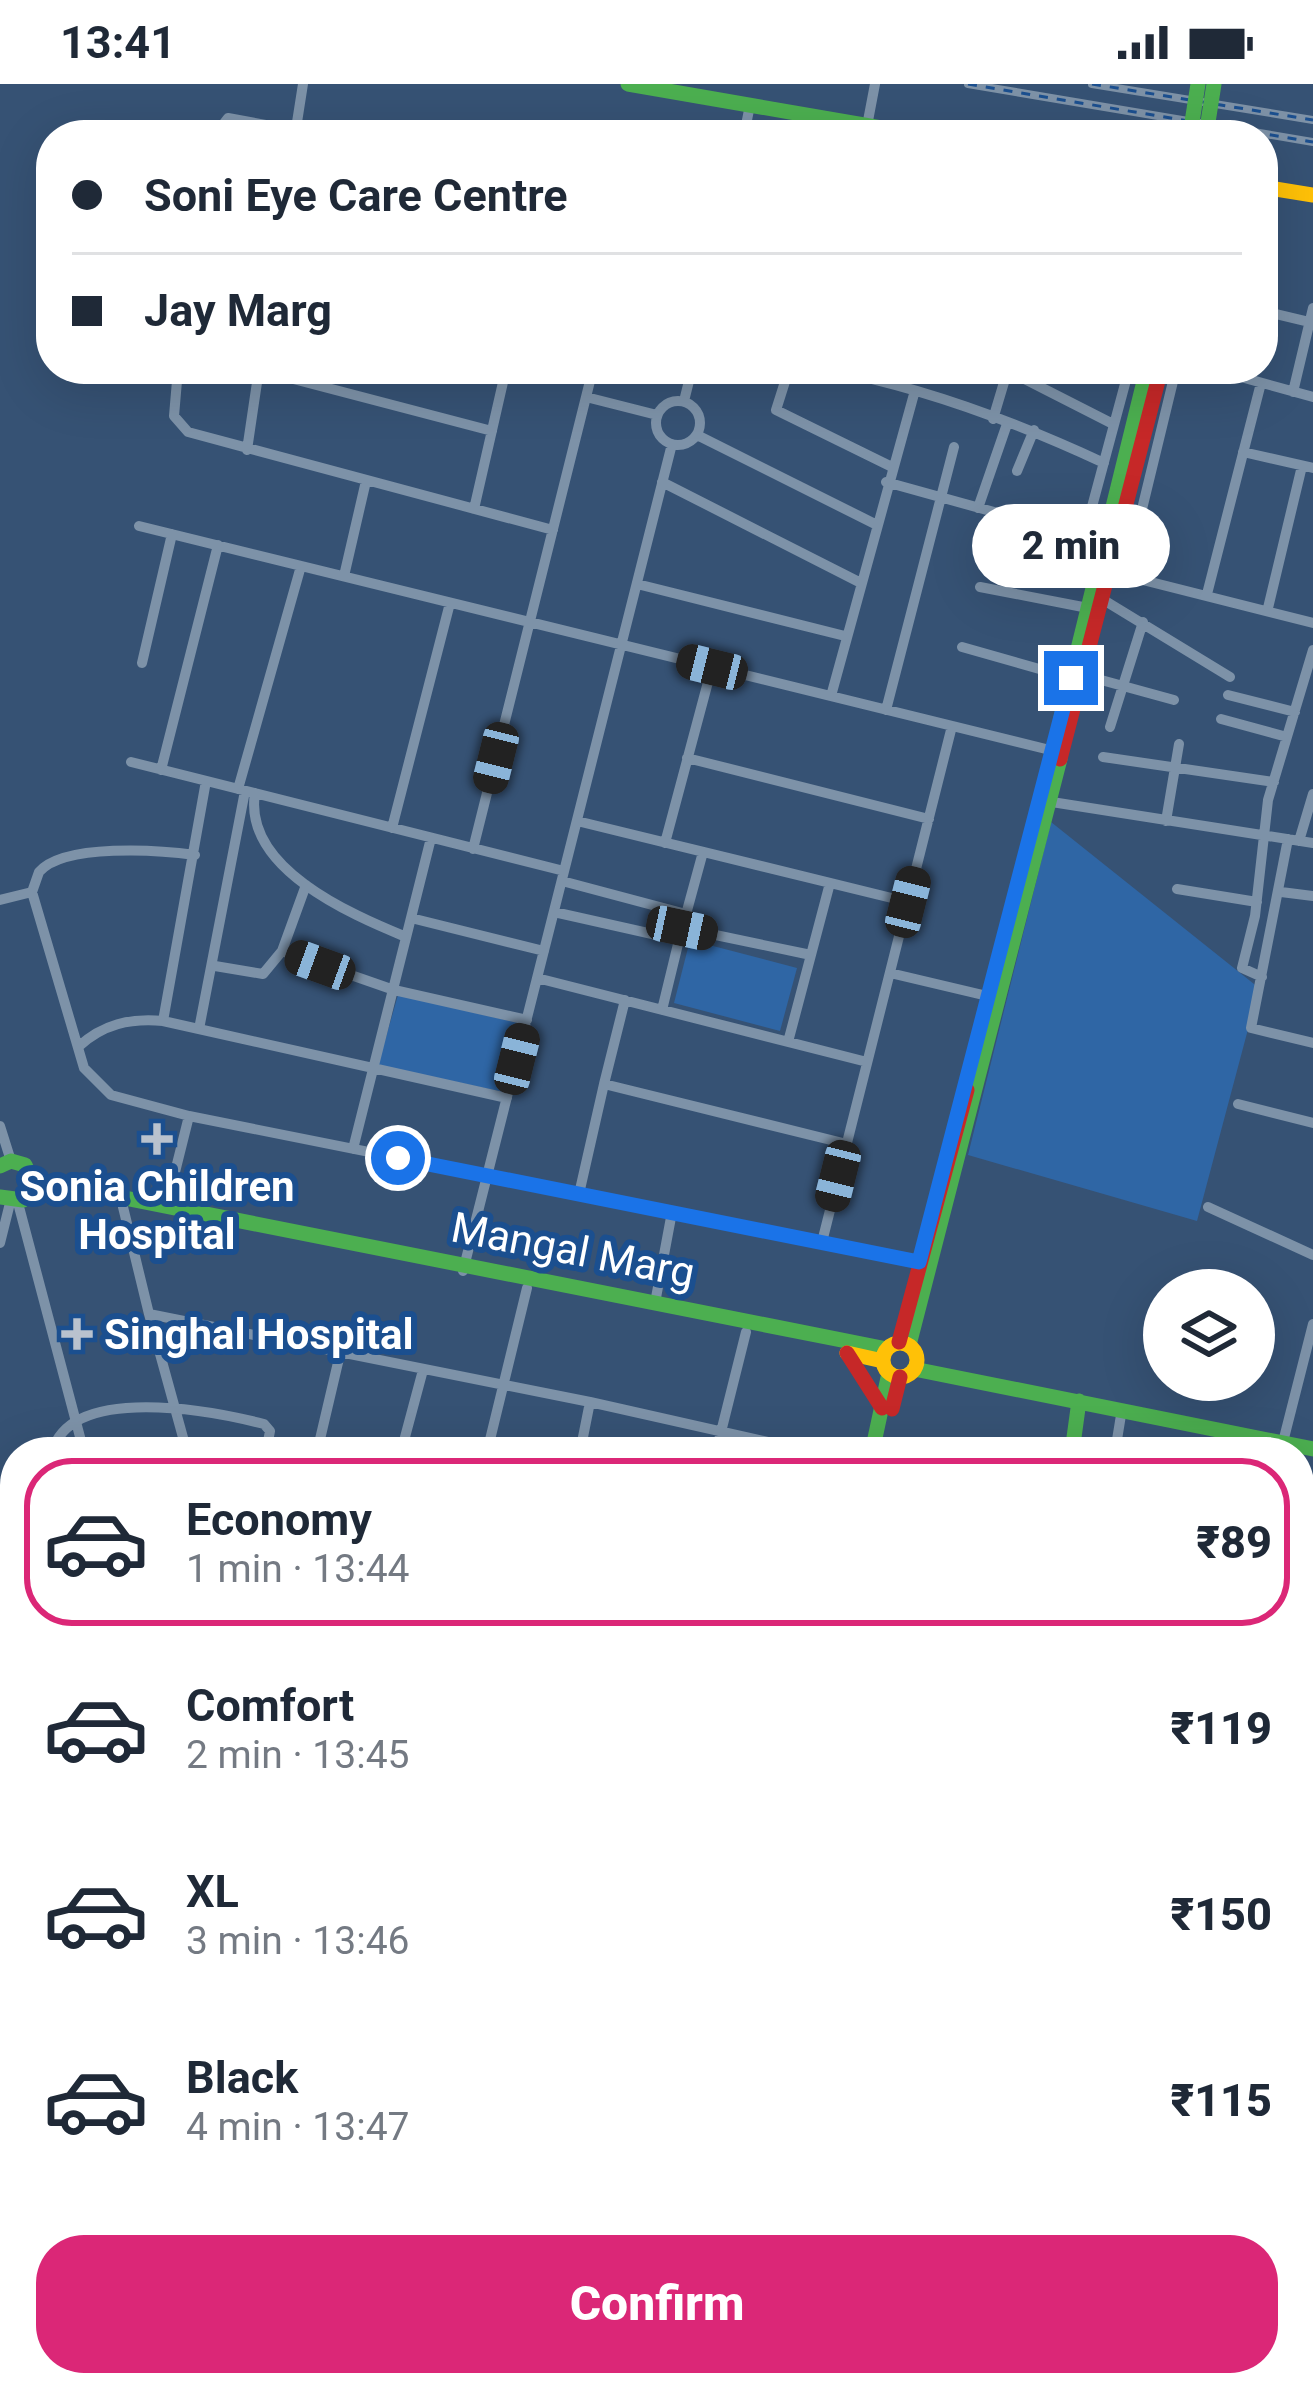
<!DOCTYPE html>
<html lang="en">
<head>
<meta charset="utf-8">
<style>
	body { margin:0; font-family:Roboto,sans-serif; background:#f2f2f3; color:#1f2937; height:100vh; display:flex; flex-direction:column; font-size:45px; white-space:nowrap }
	* { box-sizing:border-box; margin:0 }
	p { font-size:39px; color:#747a83 }
	.icon { flex:none; width:66px; height:66px; fill:none; stroke:currentColor; stroke-width:2; stroke-linecap:round; stroke-linejoin:round }
	.map { position:relative; flex:1; overflow:hidden }
	.sheet { position:absolute; left:0px; top:1353px; width:1314px; height:960px; display:flex; flex-direction:column; background:#fff; border-radius:48px 48px 0 0; box-shadow:0 12px 48px #0002 }
	.sheet>* { flex:none }
	.banner { position:absolute; left:36px; top:36px; width:1242px; height:264px; border-radius:48px; box-shadow:0 12px 48px #0002; display:grid; align-content:center; height:264px; padding:0 36px; background:#fff }
	.fabs { position:absolute; left:1143px; top:1185px; display:grid; gap:24px }
	.fabs a { display:grid; place-items:center; width:132px; height:132px; border-radius:50%; background:#fff; box-shadow:0 12px 48px #0002; font-size:60px }
	.end { position:absolute; width:54px; height:54px; margin:-27px; border:15px solid #1a73e8; background:#fff; box-shadow:0 0 0 6px #fff }
	.from { border-radius:50% }
	.bubble { position:absolute; height:84px; border-radius:42px; background:#fff; box-shadow:0 12px 48px #0002; font-size:39px; font-weight:800; line-height:84px; text-align:center }
	.car { position:absolute; width:36px; height:72px; margin:-36px -18px; border-radius:15px; box-shadow:0 0 9px 3px #0007; background:linear-gradient(#222 24%,#8ab4d8 0 40%,#222 0 76%,#8ab4d8 0 86%,#222 0) }
	.banner b { display:flex; align-items:center; gap:42px; height:114px; font-size:45px }
	.banner b+b { border-top:3px solid #e0e1e3 }
	.banner i { width:30px; height:30px; background:#1f2937 }
	ul { padding:21px 0 0; list-style:none }
	li { display:flex; align-items:center; gap:36px; height:168px; margin:0 24px 18px; padding:0 12px; border:6px solid transparent; border-radius:48px }
	li div { flex:1 }
	li b { display:block; font-size:45px }
	li em { font-style:normal; font-weight:800 }
	li.active { border-color:#db2777 }
	li>.icon { width:108px; height:108px; stroke-width:1.5 }
	.cta { display:flex; gap:24px; margin-top:auto; padding:24px 36px }
	.cta a { flex:1; height:138px; border-radius:48px; background:#db2777; color:#fff; font-size:48px; font-weight:800; line-height:138px; text-align:center }
	.status { display:flex; justify-content:space-between; align-items:center; height:84px; padding:0 60px; background:#fff; direction:ltr }
	.status svg { height:33px; fill:currentColor }
	.map>svg:first-child { display:block }
	.green { fill:#2f66a5 }
	.lines { fill:none; stroke-linecap:round; stroke-linejoin:round }
	.street { stroke:#7d92a8; stroke-width:10 }
	.fast { stroke:#4caf50; stroke-width:15 }
	.slow { stroke:#ffc107; stroke-width:15 }
	.jam { stroke:#c62828; stroke-width:15 }
	.rail-casing { stroke:#7e92a7; stroke-width:8 }
	.rail { stroke:#1b4f8f; stroke-width:3; stroke-dasharray:9; stroke-linecap:butt }
	.fast-bridge { stroke:#4caf50; stroke-width:15 }
	.route { stroke:#1a73e8; stroke-width:15 }
	.poi-dot { fill:#b9c2ce; stroke:#1b4f8f; stroke-width:4.5 }
	.labels { text-anchor:middle; dominant-baseline:central; stroke-width:12; stroke-linejoin:round; paint-order:stroke }
	.poi-label { font-size:42px; font-weight:bold; fill:#fff; stroke:#1b4f8f }
	.street-label { font-size:42px; fill:#fff; stroke:#1b4f8f }
</style>
</head>
<body>
<div class="status"><b>13:41</b><svg viewBox="0 0 49 12"><path d="M0 12V9h3v3zM5 12V6h3v6zM10 12V3h3v9zM15 12V0h3v12zM26 1h20v11H26zM47 4h2v5h-2z"/></svg></div>
<div class="map">
<svg width="1313" height="2313" viewBox="0 0 1313 2313">
	<rect width="100%" height="100%" fill="#365274"/>
	<path class="green" d="M1051 738 1259 904 1197 1137 968 1071Z
		M690 856 797 884 780 947 674 919Z
		M398 911 523 940 503 1008 378 981Z
		M15 1544V1679L0 1673V1606Z"/>
	<g class="lines">
		<path class="street" d="M867 42 875 0
			M215 51 228 34 320 51
			M295 51 303 0
			M744 51 750 21
			M1263 227 1313 239
			M178 285 174 332 188 348 553 446
			M789 285 776 326 890 382
			M825 285C919 302 1018 339 1104 379
			M1212 285 1313 313
			M259 286 492 347
			M1007 286 1113 340
			M1293 308 1313 224
			M586 313 657 331
			M656 339a22 22 0 1 1 44 0a22 22 0 1 1-44 0Z
			M684 317 692 285
			M993 335 1008 285
			M697 351 875 440
			M247 366 259 285
			M1243 368 1313 384
			M1017 387 1034 346
			M662 398 859 498
			M886 398 1084 453
			M978 424 1007 340
			M474 425 506 285
			M139 442 1062 669
			M978 463 1095 492
			M1075 486 1129 285
			M1119 490 1313 539
			M1126 491 1176 285
			M344 492 366 397
			M637 500 845 552
			M980 503 1088 524
			M1207 510 1261 299
			M1102 515 1230 593
			M1268 524 1302 382
			M962 563 1071 594
			M142 579 172 450
			M1083 591 1174 616
			M1228 611 1295 628
			M831 612 914 310
			M886 626 954 363
			M1221 635 1287 653
			M1110 643 1143 538
			M1103 673 1274 698
			M687 674 929 735
			M131 678 564 787
			M161 686 218 461
			M238 705 301 482
			M255 709C243 784 350 830 406 853
			M1039 716 1313 759
			M577 737 908 818
			M1166 737 1179 660
			M392 744 450 519
			M1288 755 1251 944 1313 959
			M1299 757 1313 710
			M665 759 712 583
			M473 765 593 285
			M562 797 686 830
			M306 801 282 867 394 906 527 936
			M1177 805 1257 818
			M32 808 39 788C64 759 160 766 195 771
			M1281 808 1313 812
			M0 816 32 808 84 984 111 1011 189 1032 919 1178
			M554 828 679 856 703 768
			M411 834 544 867
			M682 844 811 871
			M215 882 263 890 282 867
			M890 889 1000 915
			M1262 893 1242 884 1255 832 1268 716 1313 566
			M537 894 867 978
			M662 926 679 856
			M163 937 507 1014
			M199 945 245 707
			M788 958 830 799
			M78 963C103 940 130 934 163 937L206 697
			M604 1000 625 916
			M1238 1020 1313 1039
			M0 1042 11 1077
			M353 1065 431 754
			M579 1110 604 1000 847 1060
			M18 1119 84 1368
			M167 1120 189 1032
			M123 1123 149 1230 590 1318 580 1368
			M1208 1123 1313 1171
			M822 1158 952 642
			M0 1159 10 1119
			M463 1187 672 360
			M655 1219 672 1128
			M149 1230 187 1368
			M590 1318 812 1368
			M1283 1358 1313 1240
			M52 1368C71 1299 213 1327 264 1340L270 1347 266 1368
			M317 1368 340 1270
			M401 1368 423 1286
			M487 1368 527 1204
			M716 1368 746 1248
			M1115 1368 1122 1325
			M0 1585 15 1523
			M0 1678 15 1682
			M5 1795 15 1751
			M0 1828 15 1831
			M15 1864V1921
			M1299 1925 1313 1907
			M1299 1962 1313 1968
			M0 1975 15 1976
			M0 2024 15 2030
			M0 2088 15 2104
			M0 2134 15 2150
			M0 2157 15 2155
			M0 2190 15 2193
			M1299 2190 1313 2194
			M0 2255 15 2258
			M1299 2287 1313 2266
			M211 2298 284 2313
			M372 2298 374 2313
			M431 2298 498 2313
			M553 2298 556 2313
			M763 2298 784 2313
			M1043 2298H1058
			M130 2313 134 2298
			M655 2313 669 2299
			M714 2313H739
			M820 2313 825 2298
			M985 2313 987 2298
			M1137 2313 1144 2298
			M1282 2313 1292 2298"/>
		<path class="fast" d="M628 0 922 51
			M1061 634 1147 285
			M0 1082 11 1077 25 1081 34 1101 23 1116 0 1113
			M34 1096 887 1265
			M909 1261 1060 675
			M914 1285 1313 1365
			M872 1368 889 1289
			M1072 1368 1079 1317
			M1182 2313 1186 2298"/>
		<path class="slow" d="M1263 103 1313 111
			M883 1276a17 17 0 1 1 34 0a17 17 0 1 1-34 0Z
			M847 1269 883 1277
			M1299 1677 1313 1679
			M1299 1876 1313 1830
			M669 2298 679 2313"/>
		<path class="jam" d="M1060 675 1161 285
			M899 1258 967 1006
			M847 1269 882 1324
			M892 1325 900 1293
			M1299 1841 1313 1785"/>
		<defs>
			<path id="rail" d="M968 0 1313 58
				M1092 0 1313 36"/>
		</defs>
		<use href="#rail" class="rail-casing"/>
		<use href="#rail" class="rail"/>
		<path class="fast-bridge" d="M1190 51 1198 0
			M1206 51 1214 0"/>
	</g>
	<g class="lines">
		<path class="route" d="M398 1074 919 1178 1071 594"/>
	</g>
	<g class="poi-dot">
		<path d="M151 1037h12v12h12v12h-12v12h-12v-12h-12v-12h12z"/>
		<path d="M71 1232h12v12h12v12h-12v12h-12v-12h-12v-12h12z"/>
	</g>
	<g class="labels">
		<g class="poi-label">
			<text x="157" y="1102">Sonia Children<tspan x="157" dy="48">Hospital</tspan></text>
			<text x="104" y="1250" text-anchor="start">Singhal Hospital</text>
		</g>
		<g class="street-label">
			<text transform="translate(573 1166) rotate(11)">Mangal Marg</text>
		</g>
	</g>
</svg>
<div class="fabs">
<a><svg class="icon" aria-label="layers" viewBox="0 0 24 24"><path d="M12 4l9 5-9 5-9-5zM3 14l9 5 9-5"/></svg></a>
</div>
<i class="end from" style="left:398px;top:1074px"></i>
<i class="end" style="left:1071px;top:594px"></i>
<div class="bubble" style="left:972px;top:420px;width:198px">2 min</div>
<i class="car" style="left:712px;top:583px;rotate:284deg"></i>
<i class="car" style="left:496px;top:674px;rotate:194deg"></i>
<i class="car" style="left:908px;top:818px;rotate:14deg"></i>
<i class="car" style="left:682px;top:844px;rotate:102deg"></i>
<i class="car" style="left:320px;top:881px;rotate:290deg"></i>
<i class="car" style="left:517px;top:975px;rotate:14deg"></i>
<i class="car" style="left:838px;top:1092px;rotate:194deg"></i>
<div class="banner">
<b><i class="from"></i>Soni Eye Care Centre</b>
<b><i></i>Jay Marg</b>
</div>
<section class="sheet">
<ul>
<li class="active"><svg class="icon" aria-label="car" viewBox="0 0 24 24"><path d="M5 17H2v-5l4-1 3-4h7l3 4 3 1v5h-3M9 17h6M6 11h13"/><circle cx="7" cy="17" r="2"/><circle cx="17" cy="17" r="2"/></svg><div><b>Economy</b><p>1 min · 13:44</p></div><em>₹89</em></li>
<li><svg class="icon" aria-label="car" viewBox="0 0 24 24"><path d="M5 17H2v-5l4-1 3-4h7l3 4 3 1v5h-3M9 17h6M6 11h13"/><circle cx="7" cy="17" r="2"/><circle cx="17" cy="17" r="2"/></svg><div><b>Comfort</b><p>2 min · 13:45</p></div><em>₹119</em></li>
<li><svg class="icon" aria-label="car" viewBox="0 0 24 24"><path d="M5 17H2v-5l4-1 3-4h7l3 4 3 1v5h-3M9 17h6M6 11h13"/><circle cx="7" cy="17" r="2"/><circle cx="17" cy="17" r="2"/></svg><div><b>XL</b><p>3 min · 13:46</p></div><em>₹150</em></li>
<li><svg class="icon" aria-label="car" viewBox="0 0 24 24"><path d="M5 17H2v-5l4-1 3-4h7l3 4 3 1v5h-3M9 17h6M6 11h13"/><circle cx="7" cy="17" r="2"/><circle cx="17" cy="17" r="2"/></svg><div><b>Black</b><p>4 min · 13:47</p></div><em>₹115</em></li>
</ul>
<div class="cta"><a>Confirm</a></div>
</section>
</div>
</body>
</html>
